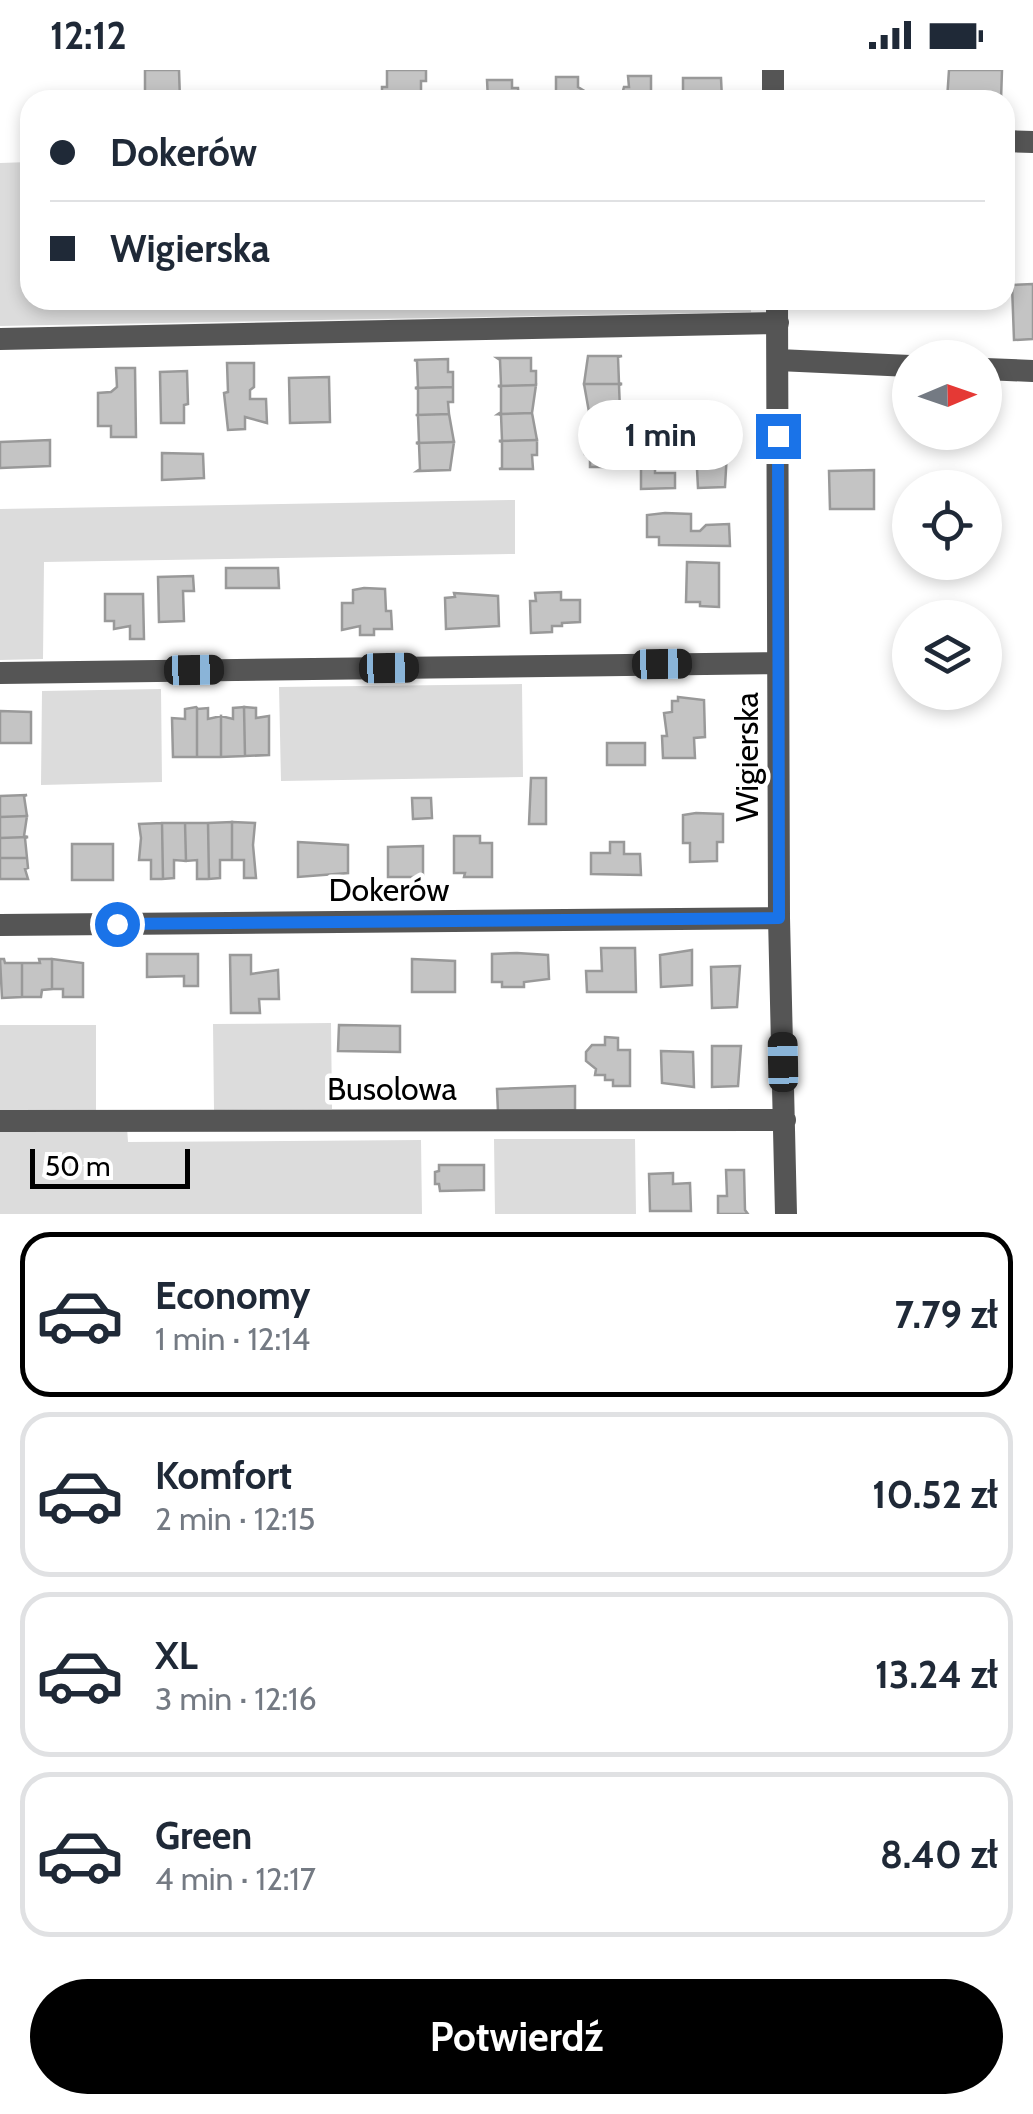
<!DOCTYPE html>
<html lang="pl">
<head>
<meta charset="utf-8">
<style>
	body { margin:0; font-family:Cabin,sans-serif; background:#f6f6f7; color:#1f2937; height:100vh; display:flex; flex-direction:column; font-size:38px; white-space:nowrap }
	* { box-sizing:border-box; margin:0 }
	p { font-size:32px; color:#747a83 }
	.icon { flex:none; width:55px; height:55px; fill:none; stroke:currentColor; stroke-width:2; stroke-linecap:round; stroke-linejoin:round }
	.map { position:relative; height:1144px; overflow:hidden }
	.panel { display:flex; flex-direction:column; background:#fff; flex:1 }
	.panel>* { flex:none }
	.guide { position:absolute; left:20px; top:20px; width:995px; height:220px; border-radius:30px; box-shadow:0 5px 15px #0003; display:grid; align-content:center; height:220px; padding:0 30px; background:#fff }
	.needle { width:65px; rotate:88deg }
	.controls { position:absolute; left:892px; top:270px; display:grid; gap:20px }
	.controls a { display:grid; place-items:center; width:110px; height:110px; border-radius:50%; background:#fff; box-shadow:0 5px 15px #0003; font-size:50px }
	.scale { position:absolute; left:30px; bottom:25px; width:160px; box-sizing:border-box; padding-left:10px; border:5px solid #000; border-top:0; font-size:28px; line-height:35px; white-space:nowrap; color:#000; -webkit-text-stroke:8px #fff; paint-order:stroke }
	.end { position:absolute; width:45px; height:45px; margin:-22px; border:12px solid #1a73e8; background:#fff; box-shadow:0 0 0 5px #fff }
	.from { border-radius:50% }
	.bubble { position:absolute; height:70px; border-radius:35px; background:#fff; box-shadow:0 5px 15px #0003; font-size:32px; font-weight:700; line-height:70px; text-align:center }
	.car { position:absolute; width:30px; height:60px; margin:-30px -15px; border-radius:12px; box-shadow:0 0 8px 2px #0007; background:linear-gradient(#222 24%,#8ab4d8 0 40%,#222 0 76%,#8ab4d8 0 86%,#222 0) }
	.guide b { display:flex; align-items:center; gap:35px; height:95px; font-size:38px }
	.guide b+b { border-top:2px solid #e0e1e3 }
	.guide i { width:25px; height:25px; background:#1f2937 }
	ul { padding:18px 0 0; list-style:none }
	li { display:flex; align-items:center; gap:30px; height:165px; margin:0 20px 15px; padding:0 10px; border:5px solid #e0e1e3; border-radius:30px }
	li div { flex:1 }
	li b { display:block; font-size:38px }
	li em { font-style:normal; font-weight:700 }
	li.selected { border-color:#000 }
	li>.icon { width:90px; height:90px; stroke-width:1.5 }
	.action { display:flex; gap:20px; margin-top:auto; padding:20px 30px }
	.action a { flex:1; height:115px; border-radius:60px; background:#000; color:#fff; font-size:40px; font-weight:700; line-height:115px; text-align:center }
	.status { display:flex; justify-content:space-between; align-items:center; height:70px; padding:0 50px; background:#fff; direction:ltr }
	.status svg { height:28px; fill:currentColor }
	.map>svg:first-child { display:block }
	.green { fill:#dcdcdc }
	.building { fill:#c4c4c4; stroke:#999; stroke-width:2.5 }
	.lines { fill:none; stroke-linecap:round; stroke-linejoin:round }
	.minor { stroke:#555; stroke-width:22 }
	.route { stroke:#1a73e8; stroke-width:12 }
	.labels { text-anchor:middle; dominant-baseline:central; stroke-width:9; stroke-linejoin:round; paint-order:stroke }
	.street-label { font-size:32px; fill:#000; stroke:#fff }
</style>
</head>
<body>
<div class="status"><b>12:12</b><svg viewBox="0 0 49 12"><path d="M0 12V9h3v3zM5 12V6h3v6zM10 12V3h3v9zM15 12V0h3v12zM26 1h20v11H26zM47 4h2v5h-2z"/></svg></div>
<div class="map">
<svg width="1033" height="1144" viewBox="0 0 1033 1144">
	<rect width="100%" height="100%" fill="#fff"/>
	<path class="green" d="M30 92V230H751V242L0 256V93Z
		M515 430V484L44 492 43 589 0 590V439Z
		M522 614 523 707 281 711 279 617Z
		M161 619 162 712 41 715 42 621Z
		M331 953 332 1039 214 1040 213 954Z
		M0 955H96V1041H0Z
		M0 1057H127L128 1072 421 1070 422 1144H0Z
		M494 1069H635L636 1144H495Z"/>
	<path class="building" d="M145 0H179L180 30H145Z
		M387 0H426V11H421V30H382V17H387Z
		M949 0H1002L1001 30H947Z
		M628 6H651V28H621L624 17H629Z
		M556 7H578V17L586 22V29H556Z
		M683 8H721L722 29 726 30H683Z
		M487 10H512V18H518L519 30H488Z
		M1033 214V269L1014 270 1012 215Z
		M588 286H622L618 287 619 313 622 314H584Z
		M497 288H531V301H536V315L498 316 501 315 500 290Z
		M448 289V302H453V317L415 318 418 317 417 291 414 290Z
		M227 293H254V317L250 320V329H266L267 353 245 347V359L228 360 224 323 228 322Z
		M116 298H135L136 367H111V356H98V323L111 322 117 317Z
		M187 301 188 334 184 335V353H161L160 302Z
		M329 307 330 352 290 353 289 308Z
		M584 314H622L619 315 620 340 622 341 589 342Z
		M536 315 532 343 498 344 501 342V317L498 316Z
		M453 317V332H448L449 344 416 345 418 344V319L415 318Z
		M622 341 620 342V368L623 369 585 370 589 342Z
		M532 343 537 370 499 371 502 370 501 345 498 344Z
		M449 344 454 372 416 373 419 372 418 346 416 345Z
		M704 361 728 364 725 417 698 418 697 399 695 390H691L690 379 691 373 701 370Z
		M623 369 620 370V395L623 397H590V384H585V370Z
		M50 370V396L0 398V372Z
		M537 370V385H532L533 399H499L502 398V372L499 371Z
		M454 372 450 400 417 401 420 399 419 374 416 373Z
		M162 383 203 384 204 408 162 410Z
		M641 391H655V403H675V418L641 419Z
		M874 400V439H830L829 401Z
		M665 443 691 444V461H700L706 455 729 454 730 476 659 475V467H647V445Z
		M687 492 719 493V537L700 536V532H686Z
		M226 498H278L279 518H226Z
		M193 506 194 521H183L184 551 159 552 158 507Z
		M364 518 385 519 386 541H391L392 559H374V565H360V556L342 560V533H353V520Z
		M561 522V530H580V552L562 553V556H552V562L531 563 530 531H536L535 523Z
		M454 523 498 526 499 556 446 559 445 528 455 527Z
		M105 524H143L144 569H130V556L114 559V551H105Z
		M678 627 704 630 705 667 694 668 695 688H663L662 666H667L664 643 672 642V631H678Z
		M196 637 197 638V687H173L172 648 185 649V639Z
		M244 637 245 686 221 687V646L233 649V638Z
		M244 637 256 638V648L269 646V685L245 686Z
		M197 639 208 638V649L221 646V687H197Z
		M0 641 31 642V673H0Z
		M607 673H645V695H607Z
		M531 708H546V754H529Z
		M27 725 24 726 27 746 0 747V726Z
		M412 728H431L432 748 413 749Z
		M696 743 723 744V772H717V791L690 792V773H683V745Z
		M27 746 24 766 28 767 0 768V747Z
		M232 752 255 753 253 775 256 808H244V790H232Z
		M232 752V790H220V808L209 809 208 753Z
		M162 753H185L186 791 174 790V808L163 809Z
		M162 753 163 809H151V790H139L141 768 139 754Z
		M185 753H208L209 809H197V790L186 791Z
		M454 766H480V773H492V807H464L465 803H454Z
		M28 767 25 768 27 788H0V768Z
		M298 772 348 775V803L298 807Z
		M610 772H624V784H640L641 805 591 804V783H610Z
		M72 774H113V810H72Z
		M423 776V807H388V777Z
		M0 788H27L28 798 25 799 28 809H0Z
		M601 878H635L636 922H587L586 901H602Z
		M692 880V915L661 917 660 885Z
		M517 883 548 885 549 909 524 912V917H502V912H492V884Z
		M147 884H198V916H184V906L147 907Z
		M230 885H251V904L278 900 279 929H259L260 943H231Z
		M0 889H4L5 893H22V927L2 928Z
		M39 889H52V919L42 920 41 927H22V893H40Z
		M52 889 83 893V927H63V919H52Z
		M412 889 455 891V922H412Z
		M740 896 737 937 712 938 711 897Z
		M339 955 400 956V982L338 981Z
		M605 967 618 968V980H630V1016H613V1010H605V1005H595L596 999 586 991V982L592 975H605Z
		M712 976H741L738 1016 712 1017Z
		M661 981 693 982 694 1017 662 1013Z
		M575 1016V1040L498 1042 497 1019Z
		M439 1095H484V1120L440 1121 439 1114H435V1102L439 1101Z
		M726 1100H744L745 1140 748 1144H718V1126H727Z
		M673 1103V1114L690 1113 691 1141H650L649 1104Z"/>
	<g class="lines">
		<path class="minor" d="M773 0V30
			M1005 71 1033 72
			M777 230 779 848 786 1144
			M0 269 778 253
			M778 290 910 296
			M985 299 1033 301
			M0 603 778 593
			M0 855 779 848
			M0 1051 785 1050"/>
	</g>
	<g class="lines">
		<path class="route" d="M117 854 779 848 778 366"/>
	</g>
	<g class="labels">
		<g class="street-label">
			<text transform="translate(746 687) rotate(-90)">Wigierska</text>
			<text x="389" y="819">Dokerów</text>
			<text x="392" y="1018">Busolowa</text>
		</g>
	</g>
</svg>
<div class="controls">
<a><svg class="needle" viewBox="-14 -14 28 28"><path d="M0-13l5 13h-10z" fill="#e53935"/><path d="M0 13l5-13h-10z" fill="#747a83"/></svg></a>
<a><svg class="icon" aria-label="locate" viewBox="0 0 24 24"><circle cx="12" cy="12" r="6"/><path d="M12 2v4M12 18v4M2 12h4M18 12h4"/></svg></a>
<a><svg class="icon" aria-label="layers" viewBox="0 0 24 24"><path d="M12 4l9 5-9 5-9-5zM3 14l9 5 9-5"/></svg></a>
</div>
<div class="scale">50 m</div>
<i class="end from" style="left:117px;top:854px"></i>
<i class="end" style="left:778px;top:366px"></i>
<div class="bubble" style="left:578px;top:330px;width:165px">1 min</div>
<i class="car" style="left:662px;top:594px;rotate:89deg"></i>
<i class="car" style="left:389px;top:598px;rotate:89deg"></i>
<i class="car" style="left:194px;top:600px;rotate:89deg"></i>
<i class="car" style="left:783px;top:992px;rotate:359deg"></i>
<div class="guide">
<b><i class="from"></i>Dokerów</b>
<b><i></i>Wigierska</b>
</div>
</div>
<section class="panel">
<ul>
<li class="selected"><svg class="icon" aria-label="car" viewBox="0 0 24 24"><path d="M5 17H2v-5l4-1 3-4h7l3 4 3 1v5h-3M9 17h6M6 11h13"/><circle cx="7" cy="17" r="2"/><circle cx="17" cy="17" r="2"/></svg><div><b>Economy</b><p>1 min · 12:14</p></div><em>7.79 zł</em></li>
<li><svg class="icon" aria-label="car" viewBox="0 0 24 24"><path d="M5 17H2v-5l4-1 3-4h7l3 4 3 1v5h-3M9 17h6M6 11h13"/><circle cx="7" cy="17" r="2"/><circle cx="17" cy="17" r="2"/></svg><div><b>Komfort</b><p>2 min · 12:15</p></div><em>10.52 zł</em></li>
<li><svg class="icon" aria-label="car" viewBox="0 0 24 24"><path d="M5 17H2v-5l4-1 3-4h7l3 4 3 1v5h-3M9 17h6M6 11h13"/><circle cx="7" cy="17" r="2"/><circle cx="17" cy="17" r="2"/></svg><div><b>XL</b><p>3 min · 12:16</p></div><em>13.24 zł</em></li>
<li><svg class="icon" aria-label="car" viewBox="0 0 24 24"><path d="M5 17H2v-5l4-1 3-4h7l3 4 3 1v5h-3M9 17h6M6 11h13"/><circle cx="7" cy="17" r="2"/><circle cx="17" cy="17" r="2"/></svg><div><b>Green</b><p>4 min · 12:17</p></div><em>8.40 zł</em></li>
</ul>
<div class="action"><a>Potwierdź</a></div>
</section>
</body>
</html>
